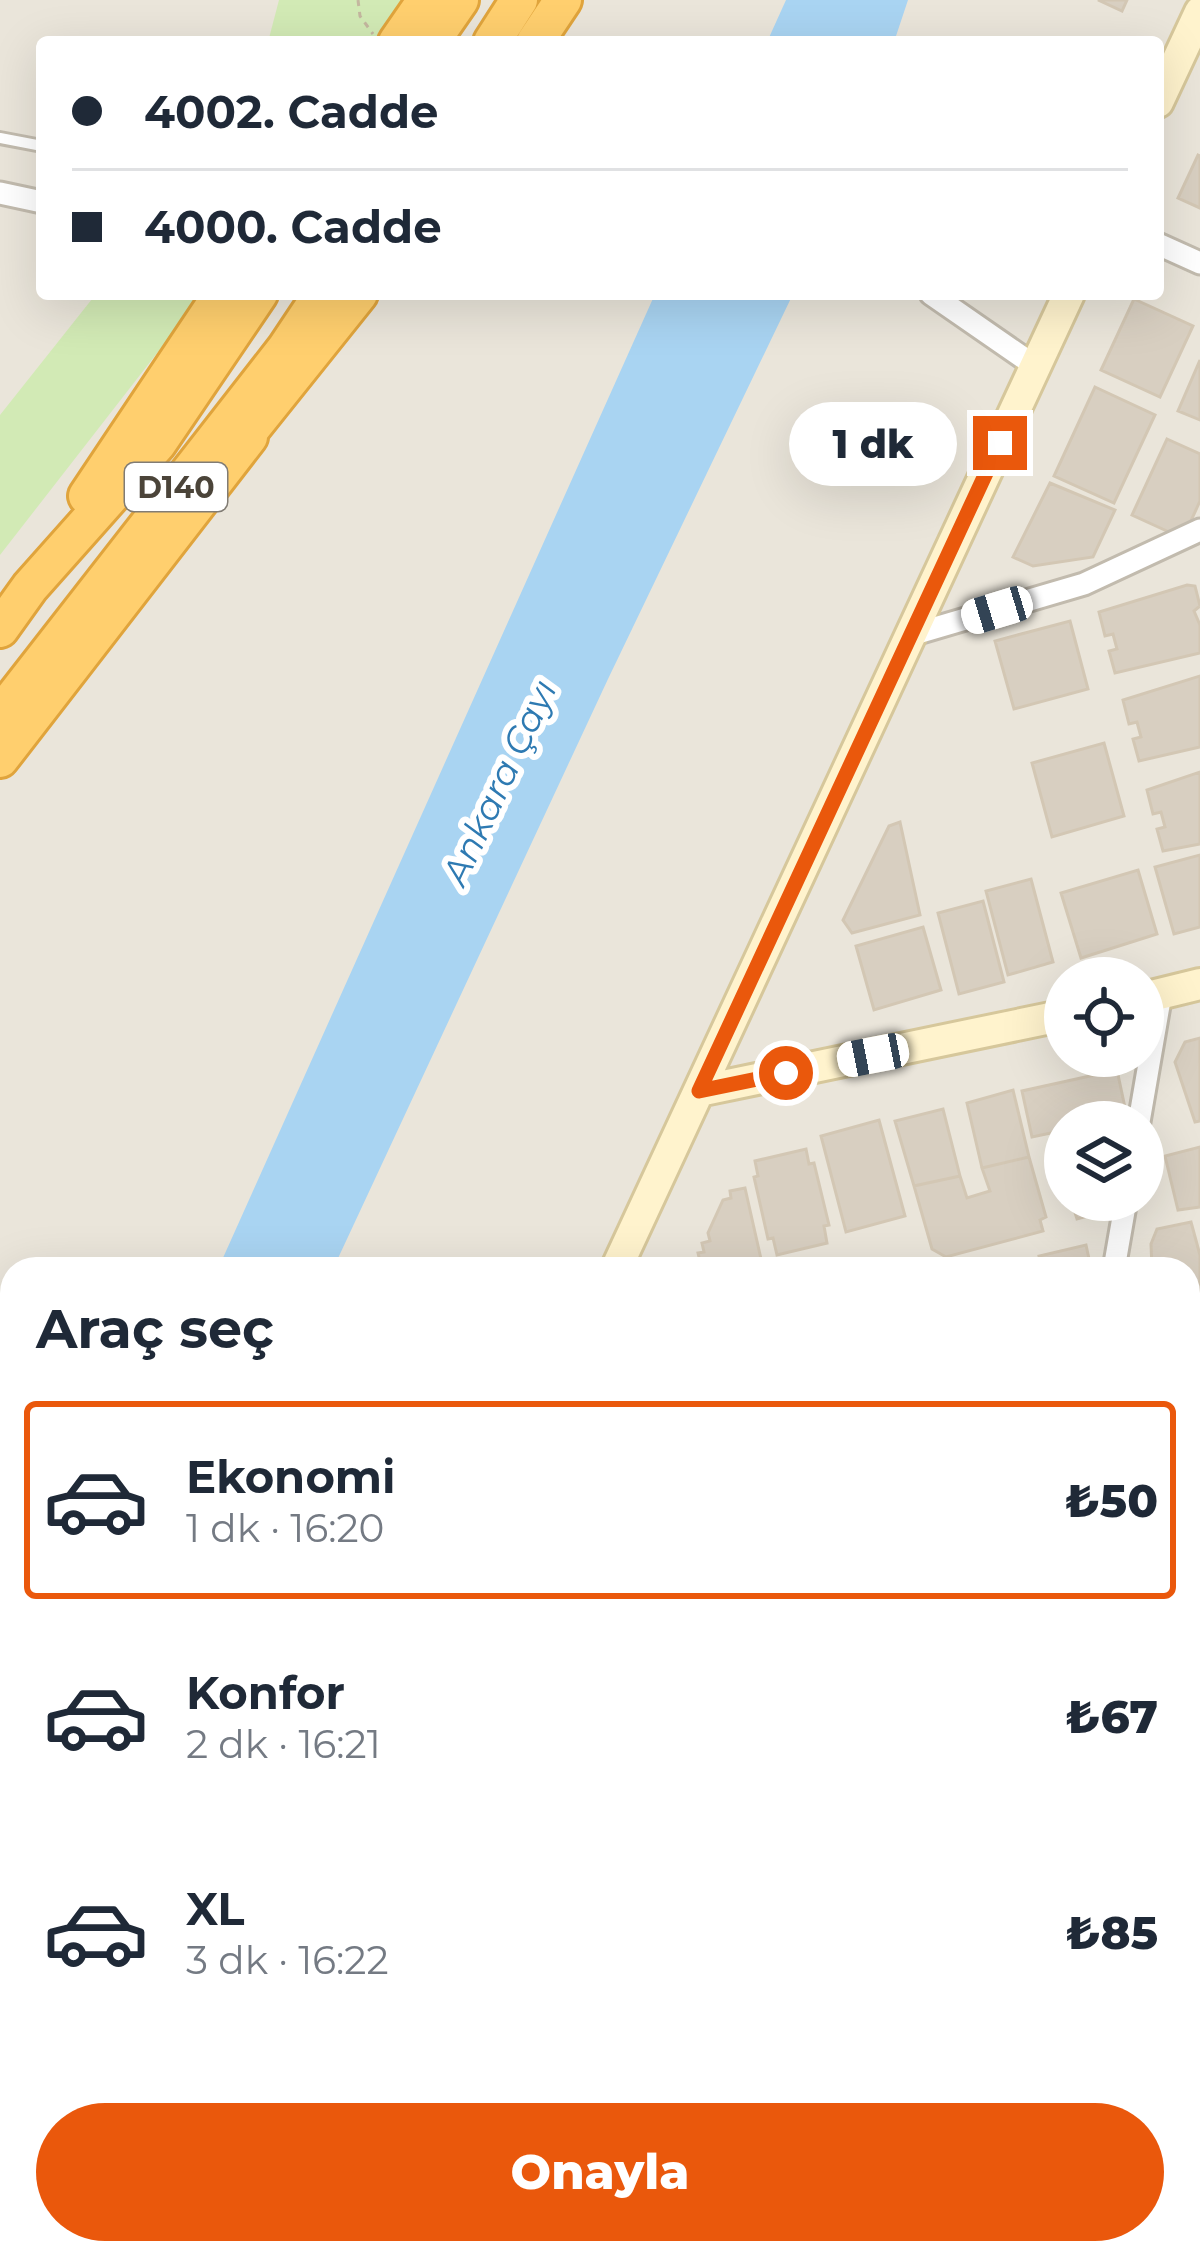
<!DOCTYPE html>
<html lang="tr">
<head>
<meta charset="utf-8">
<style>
	body { margin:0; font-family:Montserrat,sans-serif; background:#f2f2f3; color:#1f2937; height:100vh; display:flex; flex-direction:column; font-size:45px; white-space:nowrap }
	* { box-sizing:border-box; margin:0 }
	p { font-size:39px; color:#747a83 }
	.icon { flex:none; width:66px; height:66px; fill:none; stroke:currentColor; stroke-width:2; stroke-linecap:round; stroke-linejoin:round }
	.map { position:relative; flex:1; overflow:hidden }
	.side { position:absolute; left:0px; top:1257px; width:1200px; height:1008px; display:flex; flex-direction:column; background:#fff; border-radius:36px 36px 0 0; box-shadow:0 12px 48px #0002 }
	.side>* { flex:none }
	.hud { position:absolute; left:36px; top:36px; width:1128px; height:264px; border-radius:12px; box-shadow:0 12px 48px #0002; display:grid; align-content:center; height:264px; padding:0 36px; background:#fff }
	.fabs { position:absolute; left:1044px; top:957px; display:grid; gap:24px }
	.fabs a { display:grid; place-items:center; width:120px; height:120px; border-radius:50%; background:#fff; box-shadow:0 12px 48px #0002; font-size:60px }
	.end { position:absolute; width:54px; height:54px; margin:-27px; border:15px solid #ea580c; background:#fff; box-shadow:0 0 0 6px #fff }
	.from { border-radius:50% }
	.bubble { position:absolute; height:84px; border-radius:42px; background:#fff; box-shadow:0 12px 48px #0002; font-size:39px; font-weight:800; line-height:84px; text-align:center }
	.car { position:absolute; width:36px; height:72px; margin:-36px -18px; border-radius:15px; box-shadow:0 0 9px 3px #0007; background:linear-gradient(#fff 24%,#345 0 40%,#fff 0 76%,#345 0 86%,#fff 0) }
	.hud b { display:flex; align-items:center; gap:42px; height:114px; font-size:45px }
	.hud b+b { border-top:3px solid #e0e1e3 }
	.hud i { width:30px; height:30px; background:#1f2937 }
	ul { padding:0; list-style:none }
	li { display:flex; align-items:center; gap:36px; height:198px; margin:0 24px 18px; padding:0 12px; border:6px solid transparent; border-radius:12px }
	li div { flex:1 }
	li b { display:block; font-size:45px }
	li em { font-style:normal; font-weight:800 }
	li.on { border-color:#ea580c }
	li>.icon { width:108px; height:108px; stroke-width:1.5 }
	h2 { padding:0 36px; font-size:54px; line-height:144px }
	.cta { display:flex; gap:24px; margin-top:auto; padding:24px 36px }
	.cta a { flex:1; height:138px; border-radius:72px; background:#ea580c; color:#fff; font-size:48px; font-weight:800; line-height:138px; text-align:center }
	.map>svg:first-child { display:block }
	.residential { fill:#eae5da; fill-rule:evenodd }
	.industrial { fill:#e6e2dd }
	.green { fill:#d2eab5 }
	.water { fill:#a9d4f2 }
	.building { fill:#d8cfc1; stroke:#d3c7b4; stroke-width:3 }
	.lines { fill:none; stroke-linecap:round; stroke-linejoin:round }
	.lane-casing { stroke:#c2bbae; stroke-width:16 }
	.street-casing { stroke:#c2bbae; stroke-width:27 }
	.secondary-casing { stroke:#d6c79b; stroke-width:36 }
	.highway-casing { stroke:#e0a43c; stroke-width:42 }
	.path { stroke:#c4b79f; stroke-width:3; stroke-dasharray:6 6; stroke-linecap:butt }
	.lane { stroke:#fff; stroke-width:10 }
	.street { stroke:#fff; stroke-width:21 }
	.secondary { stroke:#fff3cd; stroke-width:30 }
	.highway { stroke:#ffcf6e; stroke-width:36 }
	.route { stroke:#ea580c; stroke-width:15 }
	.labels { text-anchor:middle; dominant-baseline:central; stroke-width:12; stroke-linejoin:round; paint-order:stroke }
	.shield { fill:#fff; stroke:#817c74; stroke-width:3 }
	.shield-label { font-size:30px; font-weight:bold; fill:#4b4439 }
	.water-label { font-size:36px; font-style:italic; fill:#2e7ab2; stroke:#fff }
</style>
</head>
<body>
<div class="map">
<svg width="1200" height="2265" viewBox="0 0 1200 2265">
	<rect width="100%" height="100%" fill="#f6f3ec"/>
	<path class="residential" d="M0 0H1200V2265H0ZM42 42H1158V294H42ZM1065 978H1143V1056H1065ZM1065 1122H1143V1200H1065ZM12 1269H1188V2253H12Z"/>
	<path class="industrial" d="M0 1551 12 1555V1695L0 1720Z"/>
	<path class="green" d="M279 0H402L375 42H268Z
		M96 294H203L0 555V415Z
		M0 2158 12 2162V2253H79L74 2265H0Z"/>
	<path class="water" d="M786 0H908L894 42H767Z
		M655 294H793L608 679 333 1269H218Z
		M12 1695V1928L0 1952V1720Z"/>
	<path class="building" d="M1098 0H1127L1122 11Z
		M1198 155 1200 156V208L1178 198Z
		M1134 299 1193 326 1160 397 1101 370Z
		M1200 360V420L1178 411Z
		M1095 387 1155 415 1114 503 1054 476Z
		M1167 439 1200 454V501L1189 525 1169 532 1132 515Z
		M1050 483 1115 510 1093 557 1033 566 1013 557Z
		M1187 585 1195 586 1200 606 1194 611 1200 625V653L1115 673 1109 651 1117 649 1113 634 1105 636 1099 612Z
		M1070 621 1088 689 1014 709 995 641Z
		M1200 676V747L1139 761 1133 739 1141 737 1137 722 1129 724 1123 700Z
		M1104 743 1124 816 1052 837 1032 763Z
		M1200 772V844L1163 851 1157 829 1165 827 1161 812 1153 814 1147 790Z
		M900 822 920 915 852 933 843 920 889 826Z
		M1200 855V927L1174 934 1155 867Z
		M1138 870 1157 934 1081 958 1061 893Z
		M1031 879 1053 962 1008 975 986 891Z
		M983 901 1004 982 959 994 938 913Z
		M923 927 941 990 874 1010 856 946Z
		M1200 1038V1121L1195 1122 1175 1062 1185 1042Z
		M1117 1070 1127 1117 1102 1122H1065V1130L1032 1137 1022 1091Z
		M1013 1090 1029 1157 982 1168 967 1103Z
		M943 1109 960 1176 914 1186 895 1121Z
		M879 1120 905 1216 846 1232 821 1136Z
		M1065 1144V1178L1056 1146Z
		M1200 1147V1207L1178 1210 1165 1156Z
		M806 1149 809 1164 814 1163 829 1225 824 1226 827 1243 777 1255 773 1238 768 1239 754 1177 758 1176 755 1161Z
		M1029 1157 1046 1217 1040 1220 1043 1231 946 1257 932 1249 914 1186 960 1176 967 1198 990 1191 982 1168Z
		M745 1188 761 1259 730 1269H702L698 1253 704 1252 702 1243 710 1241 708 1233 723 1200 731 1198 730 1191Z
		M1071 1200H1111L1114 1209 1077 1219Z
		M1191 1222 1200 1255V1300L1188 1303V1269H1152L1151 1244 1157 1229Z
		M1086 1245 1091 1268 1042 1269 1039 1256Z
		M1193 1509 1200 1510V1558L1188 1556Z
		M1188 1632 1200 1634V1711L1188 1708Z
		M1188 1729 1198 1731 1193 1763 1188 1762Z
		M1200 1952V2023L1188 2021Z
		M1188 2078 1200 2080V2112L1188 2111Z
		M1188 2128H1200V2164H1188Z
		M1188 2179H1200V2213L1188 2212Z
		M1188 2233H1200V2265L1169 2264V2253H1188Z
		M146 2253H200L195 2265H141Z
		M224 2253H263L277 2259 275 2265H219Z
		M345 2253H380L385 2265H339Z
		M436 2253H464L467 2265H404Z
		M523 2253H600L598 2265H533L522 2263Z
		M890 2253H941L940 2260Z
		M992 2253H1043L1042 2265H991Z
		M1067 2253H1119L1118 2259Z
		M795 2257 850 2265H794Z"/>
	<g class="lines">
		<defs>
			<path id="lane" d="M0 138 42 146"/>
			<path id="street" d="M0 193 42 202
				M1158 244 1200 263
				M931 294 1035 366
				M911 635 1084 584 1200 530
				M1139 1122 1161 994
				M1114 1269 1126 1200
				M1188 1336 1200 1333
				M1188 1484 1200 1487
				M1188 1848 1200 1789
				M1188 2056 1200 2058
				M507 2253 508 2265
				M94 2265 100 2253
				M305 2265 311 2253
				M962 2265 964 2253
				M1132 2265V2253"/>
			<path id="secondary" d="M1158 102 1200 12
				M1143 998 1200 984
				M699 1091 1065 1015
				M616 1269 1069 294
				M1188 1405 1200 1402
				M1188 1437 1200 1434
				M0 1478 12 1481
				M0 1521 12 1524
				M763 2265 765 2253"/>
			<path id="highway" d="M397 42 426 0
				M431 42 460 0
				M492 42 519 0
				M535 42 563 0
				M231 454 359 294
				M87 496 222 294
				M0 629 30 587 158 443 259 294
				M0 715 286 348 322 294
				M0 759 249 437"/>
		</defs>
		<use href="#lane" class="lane-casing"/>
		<use href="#street" class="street-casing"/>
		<use href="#secondary" class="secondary-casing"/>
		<use href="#highway" class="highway-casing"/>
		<path class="path" d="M358 0 360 16 373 34"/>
		<use href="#lane" class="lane"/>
		<use href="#street" class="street"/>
		<use href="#secondary" class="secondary"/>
		<use href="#highway" class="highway"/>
	</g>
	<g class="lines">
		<path class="route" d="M786 1073 699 1091 1000 443"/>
	</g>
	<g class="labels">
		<rect class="shield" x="125" y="463" width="102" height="48" rx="9"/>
		<g class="shield-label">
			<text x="176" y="487">D140</text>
		</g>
		<g class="water-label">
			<text transform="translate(499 782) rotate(-65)">Ankara Çayı</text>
		</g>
	</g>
</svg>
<div class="fabs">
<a><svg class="icon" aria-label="locate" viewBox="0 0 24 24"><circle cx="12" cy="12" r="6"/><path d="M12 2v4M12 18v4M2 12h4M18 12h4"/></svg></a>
<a><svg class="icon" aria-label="layers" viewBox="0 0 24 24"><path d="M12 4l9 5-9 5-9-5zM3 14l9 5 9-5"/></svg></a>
</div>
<i class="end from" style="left:786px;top:1073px"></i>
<i class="end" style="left:1000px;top:443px"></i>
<div class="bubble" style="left:789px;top:402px;width:168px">1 dk</div>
<i class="car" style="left:997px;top:610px;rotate:253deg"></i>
<i class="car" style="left:873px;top:1055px;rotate:259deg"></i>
<div class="hud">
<b><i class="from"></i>4002. Cadde</b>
<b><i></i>4000. Cadde</b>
</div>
<section class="side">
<h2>Araç seç</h2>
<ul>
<li class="on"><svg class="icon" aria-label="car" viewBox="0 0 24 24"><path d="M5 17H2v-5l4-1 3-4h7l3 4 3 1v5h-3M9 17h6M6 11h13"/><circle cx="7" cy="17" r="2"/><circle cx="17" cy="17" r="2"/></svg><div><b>Ekonomi</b><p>1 dk · 16:20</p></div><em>₺50</em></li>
<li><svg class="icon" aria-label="car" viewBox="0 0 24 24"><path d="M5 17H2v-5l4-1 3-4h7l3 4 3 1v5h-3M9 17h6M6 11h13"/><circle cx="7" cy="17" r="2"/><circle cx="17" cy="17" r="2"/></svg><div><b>Konfor</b><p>2 dk · 16:21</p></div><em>₺67</em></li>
<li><svg class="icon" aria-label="car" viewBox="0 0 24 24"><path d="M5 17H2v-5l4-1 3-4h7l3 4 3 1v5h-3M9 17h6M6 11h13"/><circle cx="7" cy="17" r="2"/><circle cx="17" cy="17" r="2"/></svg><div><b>XL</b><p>3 dk · 16:22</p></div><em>₺85</em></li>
</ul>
<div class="cta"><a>Onayla</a></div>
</section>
</div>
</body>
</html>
